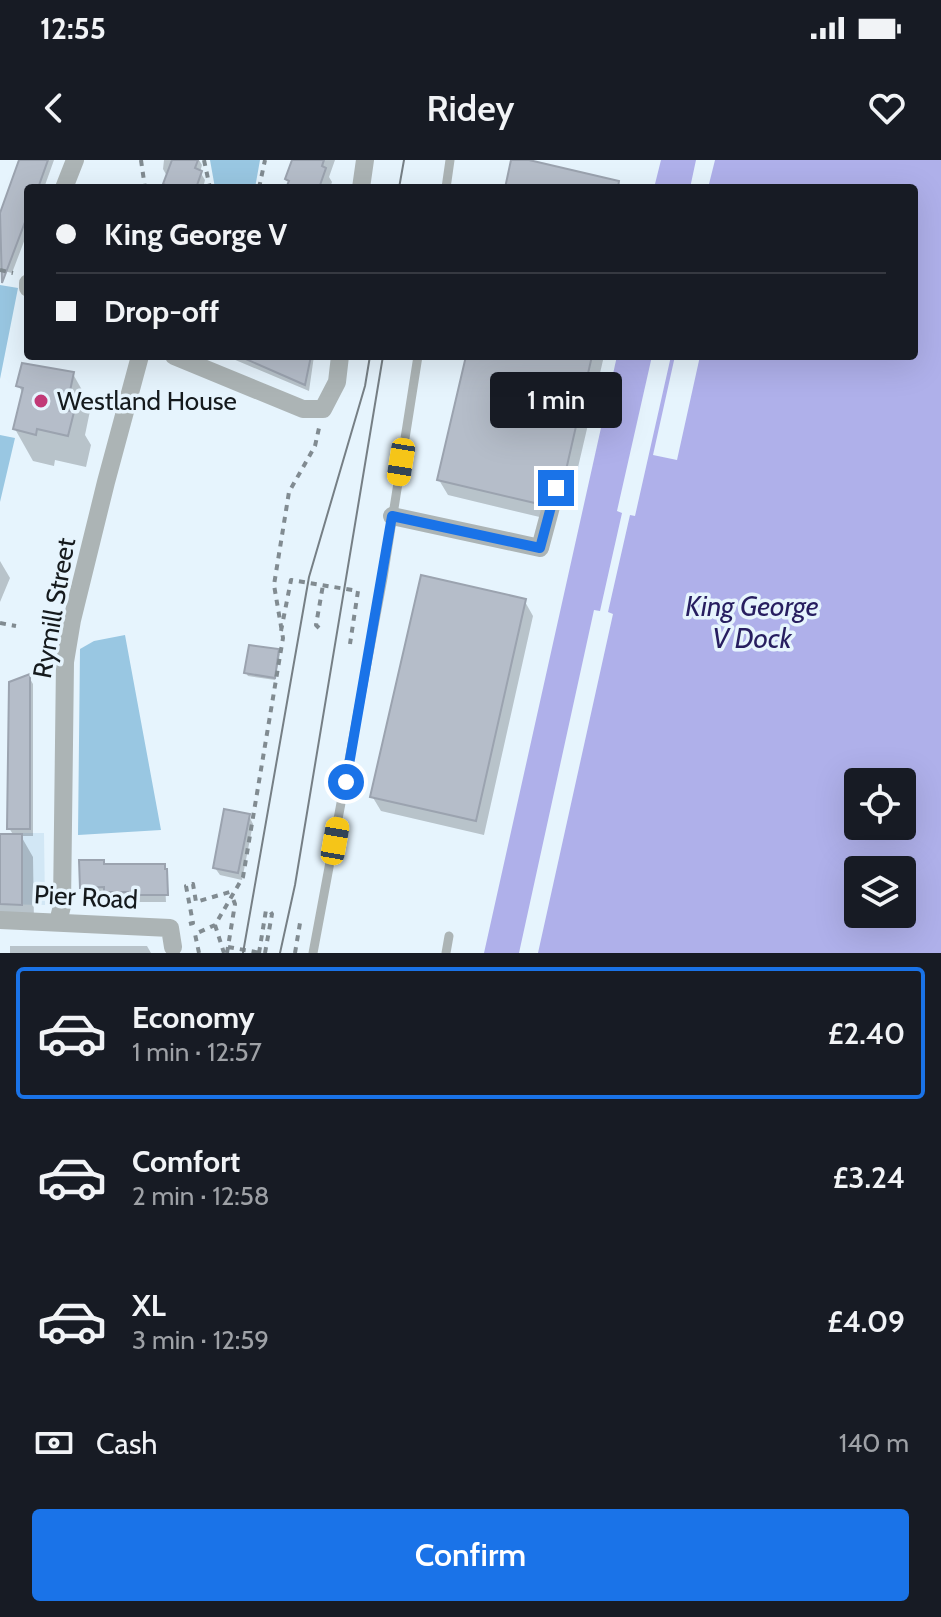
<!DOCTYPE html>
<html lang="en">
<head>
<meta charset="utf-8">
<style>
	body { margin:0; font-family:Cabin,sans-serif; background:#20242c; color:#f1f3f6; height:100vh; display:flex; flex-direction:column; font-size:30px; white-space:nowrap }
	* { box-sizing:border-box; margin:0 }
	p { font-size:26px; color:#9ea1a6 }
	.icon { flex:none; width:44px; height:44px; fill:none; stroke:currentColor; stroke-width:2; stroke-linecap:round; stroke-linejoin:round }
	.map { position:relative; height:793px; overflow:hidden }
	.side { display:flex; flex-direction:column; background:#171b24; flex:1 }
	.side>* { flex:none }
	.guide { position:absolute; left:24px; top:24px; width:894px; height:176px; border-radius:8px; box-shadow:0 8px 32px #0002; display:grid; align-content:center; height:176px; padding:0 32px; background:#171b24 }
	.fabs { position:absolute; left:844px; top:608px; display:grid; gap:16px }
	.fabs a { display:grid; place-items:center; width:72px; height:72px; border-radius:8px; background:#171b24; box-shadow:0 8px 32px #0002; font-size:40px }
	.end { position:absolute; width:36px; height:36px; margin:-18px; border:10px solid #1a73e8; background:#fff; box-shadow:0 0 0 4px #fff }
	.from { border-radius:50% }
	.bubble { position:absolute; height:56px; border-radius:8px; background:#171b24; box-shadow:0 8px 32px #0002; font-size:26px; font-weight:600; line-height:56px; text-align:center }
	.car { position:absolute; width:24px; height:48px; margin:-24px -12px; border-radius:10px; box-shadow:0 0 6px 2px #0007; background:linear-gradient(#f5c518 24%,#345 0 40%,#f5c518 0 76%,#345 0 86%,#f5c518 0) }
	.guide b { display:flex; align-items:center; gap:28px; height:76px; font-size:30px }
	.guide b+b { border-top:2px solid #363941 }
	.guide i { width:20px; height:20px; background:#f1f3f6 }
	ul { padding:14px 0 0; list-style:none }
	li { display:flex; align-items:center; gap:24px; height:132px; margin:0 16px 12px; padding:0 16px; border:4px solid transparent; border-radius:8px }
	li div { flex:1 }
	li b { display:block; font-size:30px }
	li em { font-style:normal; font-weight:600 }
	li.selected { border-color:#1a73e8 }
	li>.icon { width:72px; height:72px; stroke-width:1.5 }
	.pay { display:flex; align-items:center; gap:20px; height:88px; padding:0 32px; font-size:30px }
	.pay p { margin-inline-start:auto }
	.button { display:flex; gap:16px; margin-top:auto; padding:16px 32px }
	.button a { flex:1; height:92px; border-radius:8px; background:#1a73e8; color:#fff; font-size:32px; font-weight:600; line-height:92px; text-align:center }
	.status { display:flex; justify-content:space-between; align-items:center; height:56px; padding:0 40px; background:#171b24; direction:ltr }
	.status svg { height:22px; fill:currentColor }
	header { display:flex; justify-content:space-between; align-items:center; height:104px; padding:0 32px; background:#171b24; font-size:36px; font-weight:600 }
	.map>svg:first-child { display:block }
	.built { fill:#d2e7f5 }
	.green { fill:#99c7e2 }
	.water { fill:#afb0ea; fill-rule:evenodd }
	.pier { fill:#e6f4fd }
	.shadow { fill:#0003 }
	.building { fill:#b5bdc9; stroke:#9ba3af; stroke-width:2 }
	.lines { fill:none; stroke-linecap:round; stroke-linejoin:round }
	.path { stroke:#818b91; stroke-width:4; stroke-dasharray:6 6; stroke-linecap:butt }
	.service { stroke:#acb4b5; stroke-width:9 }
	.minor { stroke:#acb4b5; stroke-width:18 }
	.tram { stroke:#767f85; stroke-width:2 }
	.route { stroke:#1a73e8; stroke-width:10 }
	.poi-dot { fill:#c13977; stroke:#e6f4fd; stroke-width:3 }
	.labels { text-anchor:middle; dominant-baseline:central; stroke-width:7; stroke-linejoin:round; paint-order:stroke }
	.poi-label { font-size:26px; fill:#151a1d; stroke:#e6f4fd; text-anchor:start }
	.street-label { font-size:26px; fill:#151a1d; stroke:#e6f4fd }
	.water-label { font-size:28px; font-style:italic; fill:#271e60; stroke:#e6f4fd }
</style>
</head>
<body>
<div class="status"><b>12:55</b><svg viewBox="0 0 49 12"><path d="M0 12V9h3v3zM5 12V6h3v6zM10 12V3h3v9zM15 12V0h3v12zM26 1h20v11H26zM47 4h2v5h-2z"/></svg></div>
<header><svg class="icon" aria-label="back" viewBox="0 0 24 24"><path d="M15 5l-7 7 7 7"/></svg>Ridey<svg class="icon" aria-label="heart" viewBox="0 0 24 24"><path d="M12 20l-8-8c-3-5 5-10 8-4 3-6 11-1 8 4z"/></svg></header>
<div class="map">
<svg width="941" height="793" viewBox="0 0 941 793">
	<rect width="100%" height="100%" fill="#e6f4fd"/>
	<path class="built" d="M0 673H44L45 745 0 744Z"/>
	<path class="green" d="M210 0H260L255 28H215Z
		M0 125 18 128 0 219Z
		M0 275 15 278 0 342Z
		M125 475 161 670 78 675 80 489 94 481Z"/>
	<path class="water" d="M661 0H941V793H484L617 196H914V28H654ZM858 622H902V666H858ZM858 710H902V754H858Z"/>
	<path class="pier" d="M696 0H715L708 28H690Z
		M652 196H671L635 356 630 355 608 452 613 454 538 793H519L594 450 600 451 622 353 617 351Z
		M675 196H700L677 300 653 295Z"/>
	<path class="shadow" d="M22 0H54L44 28H28V71L12 113 0 110V59Z
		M164 0H199L202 5 200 12 205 20 203 28H167L165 24 168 18 163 9Z
		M294 0H335L329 17 332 22 330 28H289L287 19Z
		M226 196H314L309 231Z
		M468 196H604L572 333 563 331 548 359 448 335 439 320Z
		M73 214 91 246 85 275 91 285 86 307 55 300 54 306 33 301 15 269 23 234 19 226Z
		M0 401 10 418 0 442Z
		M524 440 533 456 484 675 381 651 372 636Z
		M278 491 280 494 275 520 248 516 246 513Z
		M29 517 33 524V676H21L33 697 34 765H0V676H14L9 668Z
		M249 656 253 664 242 720 220 715 215 708Z
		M105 706H164L166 742H134L132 739H110L107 734 86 735 82 727Z
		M10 786H147L151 793H10Z"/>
	<path class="building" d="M19 0H48L38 28H28V54L2 123 0 53Z
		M172 0H198L195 8 202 11 196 28H173L163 24Z
		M292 0H324L322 6 326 8 319 28H286L289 21 285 19Z
		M511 0H529L619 21 618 28H505Z
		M239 196H311L305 225Z
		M466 196H592L564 319 554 316 547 320 539 344 437 320Z
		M22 203 74 212 66 250 74 252 68 276 37 269 36 275 13 269 23 228 16 226Z
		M421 415 526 439 476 661 370 637Z
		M249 485 279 489 275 518 244 513Z
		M30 514V669H7L9 522Z
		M224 649 250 654 238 713 213 708Z
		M0 674H22V745L0 744Z
		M79 700H104V704H165V709H167L168 735H128V732H104V727L80 728Z"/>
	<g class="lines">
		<path class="path" d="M141 0 145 28
			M204 0 210 28
			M259 28 265 0
			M0 110 13 113
			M0 463 16 466
			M319 468 316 465 323 425
			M281 471 291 420 358 431 350 484
			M189 764 193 763 186 726 193 724 196 742 233 731
			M215 765 224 793
			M228 787 261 793
			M199 793 195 774 215 765 243 717 283 478 274 425 289 332 315 286 319 268
			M227 793 235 744 232 736
			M259 793 266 750
			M265 793 272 754 270 751
			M295 793 300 763"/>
		<path class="service" d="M446 28 450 0
			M313 793 383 418 418 196
			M446 793 449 776"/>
		<path class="minor" d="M64 28 75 0
			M361 28 365 0
			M28 123V128
			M174 196 303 249H323L337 222 340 196
			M392 356 540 388 556 328
			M0 760 170 768 173 787
			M58 762 62 746 65 502 72 460 106 322 140 196"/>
		<path class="tram" d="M399 28 404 0
			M243 793 309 417 365 226 370 196
			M280 793 295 725 383 196"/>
	</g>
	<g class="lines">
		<path class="route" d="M346 622 392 356 540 388 556 328"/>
	</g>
	<circle class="poi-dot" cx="41" cy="241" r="8"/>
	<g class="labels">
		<g class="poi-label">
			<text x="57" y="241">Westland House</text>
		</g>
		<g class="street-label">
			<text transform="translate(54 448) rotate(-80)">Rymill Street</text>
			<text transform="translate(86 737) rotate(3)">Pier Road</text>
		</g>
		<g class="water-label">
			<text x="752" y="446">King George<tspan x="752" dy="32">V Dock</tspan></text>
		</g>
	</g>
</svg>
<div class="fabs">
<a><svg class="icon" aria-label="locate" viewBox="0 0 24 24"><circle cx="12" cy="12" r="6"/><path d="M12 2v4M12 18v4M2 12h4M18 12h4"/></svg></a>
<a><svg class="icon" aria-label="layers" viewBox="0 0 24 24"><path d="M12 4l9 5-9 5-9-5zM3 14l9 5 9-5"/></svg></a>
</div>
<i class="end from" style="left:346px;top:622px"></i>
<i class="end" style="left:556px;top:328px"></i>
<div class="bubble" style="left:490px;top:212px;width:132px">1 min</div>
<i class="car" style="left:401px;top:302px;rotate:189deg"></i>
<i class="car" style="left:335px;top:681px;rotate:10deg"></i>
<div class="guide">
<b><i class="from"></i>King George V</b>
<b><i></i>Drop-off</b>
</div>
</div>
<section class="side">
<ul>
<li class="selected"><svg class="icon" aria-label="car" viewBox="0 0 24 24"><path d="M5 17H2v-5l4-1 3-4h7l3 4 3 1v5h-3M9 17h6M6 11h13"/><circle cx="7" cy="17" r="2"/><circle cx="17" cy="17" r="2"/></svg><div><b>Economy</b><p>1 min · 12:57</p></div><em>£2.40</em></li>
<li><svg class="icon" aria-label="car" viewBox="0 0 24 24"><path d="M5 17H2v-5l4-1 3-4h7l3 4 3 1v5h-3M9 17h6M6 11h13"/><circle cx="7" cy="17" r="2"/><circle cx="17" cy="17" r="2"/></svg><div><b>Comfort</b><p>2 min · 12:58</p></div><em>£3.24</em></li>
<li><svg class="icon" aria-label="car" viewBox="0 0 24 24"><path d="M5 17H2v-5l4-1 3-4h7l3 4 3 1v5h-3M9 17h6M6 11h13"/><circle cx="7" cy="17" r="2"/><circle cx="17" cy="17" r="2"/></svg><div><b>XL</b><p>3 min · 12:59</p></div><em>£4.09</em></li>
</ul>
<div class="pay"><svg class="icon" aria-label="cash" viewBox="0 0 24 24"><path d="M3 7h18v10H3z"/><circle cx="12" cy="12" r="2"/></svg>Cash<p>140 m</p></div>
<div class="button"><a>Confirm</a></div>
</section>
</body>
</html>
